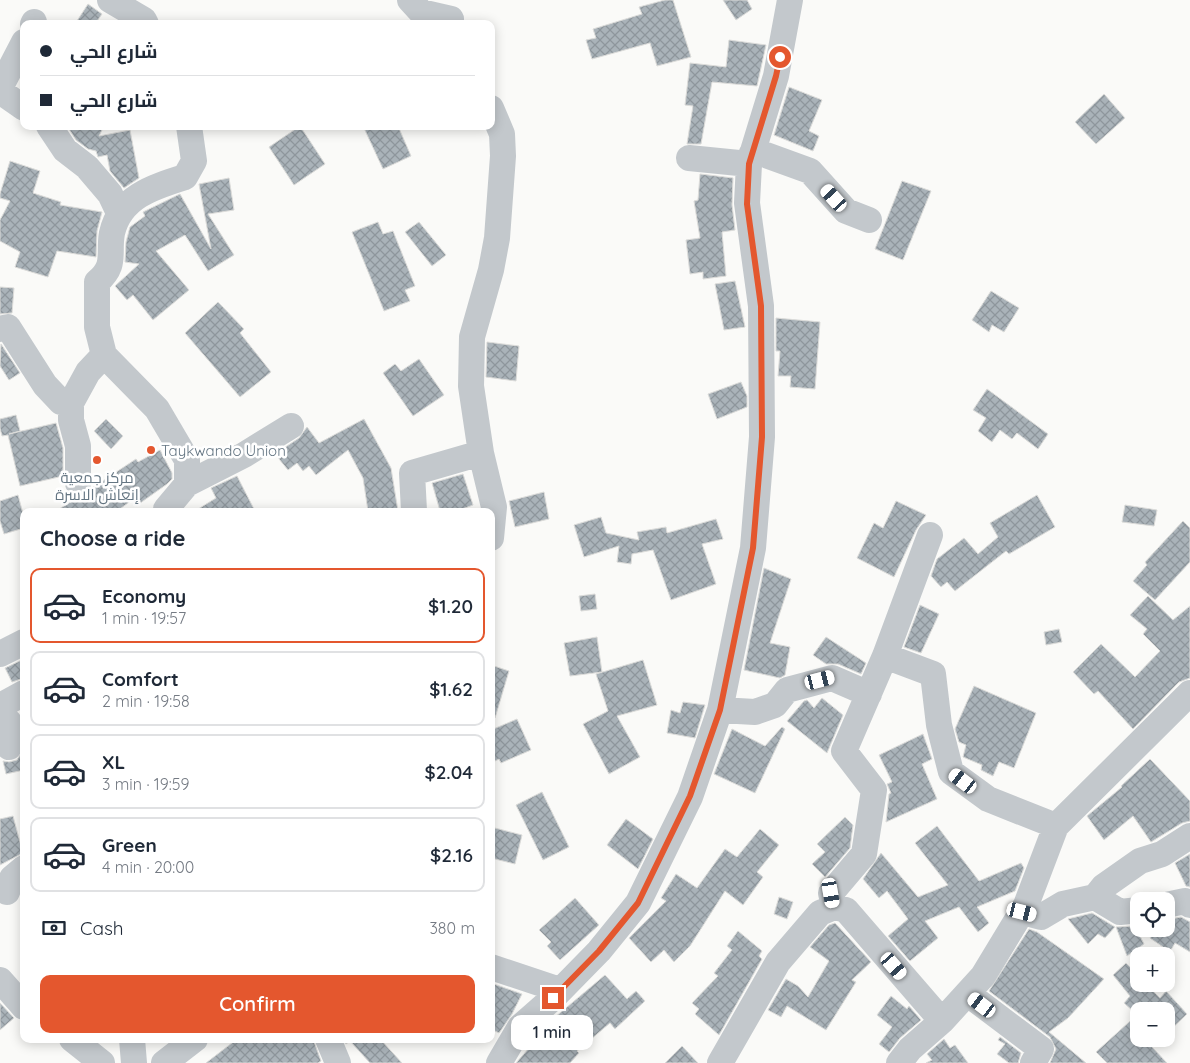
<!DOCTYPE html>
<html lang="en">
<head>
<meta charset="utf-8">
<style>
	body { margin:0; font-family:Quicksand,Cairo,sans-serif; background:#f6f6f7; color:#1f2937; height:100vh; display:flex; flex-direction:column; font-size:19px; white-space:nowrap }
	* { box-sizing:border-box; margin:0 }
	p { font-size:16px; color:#747a83 }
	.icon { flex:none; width:28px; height:28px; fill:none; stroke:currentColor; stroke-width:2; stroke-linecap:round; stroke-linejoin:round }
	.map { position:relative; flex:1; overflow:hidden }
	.side { position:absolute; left:20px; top:508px; width:475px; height:535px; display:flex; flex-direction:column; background:#fff; border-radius:10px; box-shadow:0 2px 12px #0003 }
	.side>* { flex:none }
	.guide { position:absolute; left:20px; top:20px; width:475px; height:110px; border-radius:10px; box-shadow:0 2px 12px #0003; display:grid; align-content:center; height:110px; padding:0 20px; background:#fff }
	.controls { position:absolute; left:1130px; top:892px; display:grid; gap:10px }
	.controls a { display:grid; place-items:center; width:45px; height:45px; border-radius:10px; background:#fff; box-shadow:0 2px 12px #0003; font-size:25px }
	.end { position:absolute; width:22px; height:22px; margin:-11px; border:6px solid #e4572e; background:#fff; box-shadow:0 0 0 2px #fff }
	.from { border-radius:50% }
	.bubble { position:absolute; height:35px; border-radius:10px; background:#fff; box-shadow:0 2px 12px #0003; font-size:16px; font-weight:600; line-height:35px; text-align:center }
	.car { position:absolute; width:15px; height:30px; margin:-15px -8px; border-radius:6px; box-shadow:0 0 4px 1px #0007; background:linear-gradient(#fff 24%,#345 0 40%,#fff 0 76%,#345 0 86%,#fff 0) }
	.guide b { display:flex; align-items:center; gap:18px; height:48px; font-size:19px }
	.guide b+b { border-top:1px solid #e0e1e3 }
	.guide i { width:12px; height:12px; background:#1f2937 }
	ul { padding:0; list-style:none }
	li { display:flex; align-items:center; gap:15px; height:75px; margin:0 10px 8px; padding:0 10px; border:2px solid #e0e1e3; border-radius:10px }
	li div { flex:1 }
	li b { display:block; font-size:19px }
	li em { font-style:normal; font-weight:600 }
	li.current { border-color:#e4572e }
	li>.icon { width:45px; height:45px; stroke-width:1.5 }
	h2 { padding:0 20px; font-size:22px; line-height:60px }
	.pay { display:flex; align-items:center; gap:12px; height:55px; padding:0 20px; font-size:19px }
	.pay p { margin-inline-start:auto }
	.cta { display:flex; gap:10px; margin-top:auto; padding:10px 20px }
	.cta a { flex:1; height:58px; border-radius:10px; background:#e4572e; color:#fff; font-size:20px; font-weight:600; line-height:58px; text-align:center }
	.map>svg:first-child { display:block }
	.building { fill:url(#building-cross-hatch); stroke:#dcdcda }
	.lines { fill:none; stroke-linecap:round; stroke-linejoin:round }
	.minor { stroke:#c3c8cc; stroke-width:26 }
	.route { stroke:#e4572e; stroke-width:6 }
	.poi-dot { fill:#e4572e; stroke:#fff; stroke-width:2 }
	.labels { text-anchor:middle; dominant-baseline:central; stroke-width:5; stroke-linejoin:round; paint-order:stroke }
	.poi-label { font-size:15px; fill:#657683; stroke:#fff; text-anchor:start }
</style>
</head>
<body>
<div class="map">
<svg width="1190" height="1063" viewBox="0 0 1190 1063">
	<defs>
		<pattern id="building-cross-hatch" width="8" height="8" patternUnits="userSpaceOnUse" patternTransform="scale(1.25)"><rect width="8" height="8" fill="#aab3b9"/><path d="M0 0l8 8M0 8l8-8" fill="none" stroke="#8e969c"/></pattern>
	</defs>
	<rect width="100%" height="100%" fill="#fafaf8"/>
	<path class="building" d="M665 0H673L691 57 657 66 650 43 592 59 586 40 596 38 593 29 642 14 639 7Z
		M723 0H747L752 9 736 20Z
		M88 4 102 14 95 24H75Z
		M729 40 766 45 757 86 712 82 701 144H687L693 106 685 105 690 63 726 67Z
		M789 87 822 100 809 131 819 136 813 151 774 135Z
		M1104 94 1125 118 1096 144 1075 122Z
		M70 126H104L99 136 130 130 139 178 124 188 110 171 107 155 98 157 96 151 88 149 76 140 69 129Z
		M300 126 325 164 294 185 269 147Z
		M363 126H398L411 156 383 169Z
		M10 161 40 171 33 193 61 202 60 205 102 212 97 231 96 257 57 251 48 277 15 267 20 252 0 241V220L10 201 0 198V194Z
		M700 174 733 178 732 205 735 230 722 232 726 276 703 279V272L690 274 686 240 700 238 694 201 698 200Z
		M229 178 234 210 208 214 234 255 208 271 185 235 156 251 189 290 153 320 133 295 127 300 115 286 139 264 125 262 126 242 130 227 145 216 143 212 180 194 211 249 199 184Z
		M902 181 931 191 903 260 875 249Z
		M378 222 383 234 393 231 415 286 405 290 410 301 384 311 352 232Z
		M419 222 446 255 432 266 405 232Z
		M735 281 745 327 724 330 715 284Z
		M0 287 14 288 12 313 0 314Z
		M991 291 1019 308 1004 332 992 325 989 332 972 320Z
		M218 302 244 329 240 333 271 372 240 397 185 333Z
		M776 318 820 322 815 389 790 387 791 376H778L780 351H776Z
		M487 342 519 346 516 381 486 377Z
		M1 344 20 373 9 380 0 366Z
		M419 359 444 395 413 416 383 373 395 364 401 371Z
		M741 382 747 396V407L717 419 708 394Z
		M987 389 1048 434 1038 449 1017 433 1012 439 1000 430 992 442 978 431 986 418 973 410Z
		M16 415 20 431 9 434 56 423 63 448V476L20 486 8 435 2 436 0 428V419Z
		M106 419 123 436 111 449 94 431Z
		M364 419 391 468 398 511H368L363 478 348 450 316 475 309 466 303 471 297 463 288 470 275 454 299 438 307 427 319 443Z
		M160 450 172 473V479L167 484 136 506 132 500 117 511H56L77 498 86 496 92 488 136 459 138 462Z
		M463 474 473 505 457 511H440L432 483Z
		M237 476 255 511H195L216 498 211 488Z
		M544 492 549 519 515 527 509 501Z
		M18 495 24 517V528L4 534 0 521V501Z
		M1037 495 1055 527 1009 554 1006 551 955 591 947 582 941 587 931 576 937 559 964 538 978 554 998 537 990 523Z
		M896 501 926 515 916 530 894 577 857 558 874 523 883 528Z
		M1125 505 1157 510 1154 526 1122 522Z
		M601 517 606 533 639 540 637 532 666 527 667 533 716 519 723 539 702 544 716 584 671 600 653 550 632 554 631 564 617 562 619 546 584 557 574 525Z
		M1183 521 1190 528V562L1155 600 1133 581 1147 565 1145 562Z
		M764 568 791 579 770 643 790 647 785 675 780 678 744 670Z
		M595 594 597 609 581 611 579 596Z
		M1148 596 1173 620 1190 606V678L1179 682 1133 729 1098 691 1094 694 1073 672 1101 644 1135 677 1160 651 1143 634 1147 629 1130 615Z
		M920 605 939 614 921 653 904 647Z
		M1059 629 1062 642 1046 645 1044 632Z
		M597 637 602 672 570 676 564 643Z
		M826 637 866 663 861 674 838 664H826L813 655Z
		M24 659V678L12 682 5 668Z
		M643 660 657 705 617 716 640 757 609 774 583 724 608 711 596 674Z
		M491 665 509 671 495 718 491 717Z
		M974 686 1036 713 1014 768 999 762 993 776 981 770 982 765 963 757 966 745 959 742 955 729Z
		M822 698 843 715 827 753 787 721 804 701 807 700 814 708Z
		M683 702 705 705 695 738 667 733 671 710 680 713Z
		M517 719 531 750 501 763 499 759 491 763V730Z
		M782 727 785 729 755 793 714 774 732 729 765 746Z
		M923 734 932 759 922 764 937 799 886 822 889 794 891 793 887 784 892 782 879 755Z
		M24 748V770L6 774 3 761 9 762 17 760Z
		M1150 759 1190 801V821L1182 823 1151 842 1133 816 1104 840 1087 816 1122 787 1121 786Z
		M542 792 569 847 543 860 516 805Z
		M13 816 23 853 0 865V819Z
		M845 817 853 825 850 848 825 877 812 864 825 852 817 844Z
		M626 819 653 839 638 869 607 845Z
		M937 826 979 881 1021 863 1024 868 1015 891 977 907 989 923 978 932 959 907 925 921 938 938 910 961 888 936 908 919 887 891 879 898 863 879 881 853 918 897 948 885 915 843Z
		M491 827 522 835 515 864 491 858Z
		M760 829 779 845 757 872 763 877 743 905 725 891 690 946 674 962 664 950 651 962 629 938 666 901 661 898 676 874 697 888 725 849 737 857Z
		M1190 854V887L1186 886 1175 863Z
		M779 897 793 902 787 919 774 914Z
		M575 898 599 925 560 960 547 946 551 942 539 930Z
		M1092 913 1115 927 1105 938 1098 934 1088 944 1068 919Z
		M1181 917 1190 922V952L1175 943 1166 958V949L1150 938 1156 929H1166V920Z
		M835 923 871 962 852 980 856 982 826 1030 787 1006 781 1017 768 1010 786 979 798 986 808 997 829 961 810 947 829 925Z
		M1135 926 1144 944 1127 956 1116 927Z
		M1029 929 1037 932 1104 979 1068 1018 1049 1032 1086 1063H1050L1056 1049 1050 1037 989 991Z
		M738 931 762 951 759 956 762 959 719 1035 695 1014 699 1009 692 1003 718 976 714 973 732 950 727 946Z
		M1126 963 1139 976V984H1146L1160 998 1166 991 1187 1014 1166 1034V1011H1133L1124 1003 1130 996 1113 975Z
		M605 975 627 999 636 991 645 1001 615 1029 610 1023 577 1051 579 1053 570 1063H516L536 1040 533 1038 541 1029Z
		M491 983 522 994 512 1014 499 1033 491 1029Z
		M891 996 907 1009 909 1006 921 1020 900 1038 889 1052 879 1044 892 1027 877 1015Z
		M0 1003 14 1018 0 1030Z
		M1139 1013V1039H1161L1152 1047 1167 1063H1107L1096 1052Z
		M1000 1037 1021 1053 1018 1063H1009L997 1054 1005 1044 998 1040Z
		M237 1039H313L321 1061 318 1063H206Z
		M344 1039H380L402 1063H370L350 1041 346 1044Z
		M944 1039 950 1048 955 1045 968 1063H926L932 1060 927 1054Z
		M682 1046 698 1063H665Z"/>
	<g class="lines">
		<path class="minor" d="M110 0 144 20 146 24
			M410 0 421 12 451 19
			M33 24 34 22
			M0 88 24 42
			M0 91 24 108
			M491 108 502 134 503 156 497 238 491 270 472 337 471 386 481 453 494 507 491 538
			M49 126 65 150 87 167 110 194 119 213
			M752 153 766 155 810 171 846 211 869 220
			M689 158 749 164
			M0 329 8 327 45 385 61 402 71 403
			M78 483V446L71 420V403L88 372 104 355
			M187 484 244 455 291 426
			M166 511V509L187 484V460L157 409 104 355 97 327V282C117 265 108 254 112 233 120 197 153 187 185 177L194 161 189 126
			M414 511 412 473 481 453
			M0 654 24 642
			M885 656 933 674 939 725 951 772 988 799 1056 826
			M0 706 24 693
			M720 710 755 712 775 705 787 690 832 678 869 694
			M0 723 9 722V747
			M7 892 12 878 24 868
			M1095 897 1103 887 1140 861 1162 854 1190 836
			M1166 905 1185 901 1190 905
			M834 907 831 893 864 854 874 790 844 751 885 656 930 535
			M1022 912 1041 917 1063 904 1095 897 1120 912 1139 910
			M491 967 560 990
			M0 980 24 1007
			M968 994 1041 1049 1033 1063
			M72 1039 102 1063
			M132 1039 134 1063
			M328 1039 338 1063
			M164 1063 195 1039
			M499 1063 520 1027 553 998 599 951 638 903 690 797 720 710 753 548 762 437 761 306 747 203 749 164 776 76 790 0
			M720 1063 778 962 820 913 834 907 846 910 942 1021
			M899 1063 910 1049 942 1021 983 976 1026 905 1056 826 1190 693"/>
	</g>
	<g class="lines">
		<path class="route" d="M553 998 599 951 638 903 690 796 720 710 753 548 762 437 761 306 747 204 749 164 776 76 780 57"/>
	</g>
	<g class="poi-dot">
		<circle cx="151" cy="450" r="5"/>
		<circle cx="97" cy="460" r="5"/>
	</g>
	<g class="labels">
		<g class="poi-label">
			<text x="161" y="450">Taykwando Union</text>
			<text x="97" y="477" text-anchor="middle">مركز جمعية<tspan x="97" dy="17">إنعاش الاسرة</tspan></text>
		</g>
	</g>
</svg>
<div class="controls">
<a><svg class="icon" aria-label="locate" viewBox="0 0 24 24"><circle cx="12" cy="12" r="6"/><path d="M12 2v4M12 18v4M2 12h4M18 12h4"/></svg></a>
<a>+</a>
<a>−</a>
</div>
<i class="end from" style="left:780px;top:57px"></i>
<i class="end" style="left:553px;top:998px"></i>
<div class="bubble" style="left:511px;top:1015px;width:82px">1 min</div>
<i class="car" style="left:834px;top:198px;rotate:318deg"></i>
<i class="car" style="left:820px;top:680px;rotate:76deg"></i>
<i class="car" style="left:963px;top:781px;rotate:307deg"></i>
<i class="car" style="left:831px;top:893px;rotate:170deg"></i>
<i class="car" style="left:1022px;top:912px;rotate:104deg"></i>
<i class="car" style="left:894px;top:966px;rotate:139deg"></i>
<i class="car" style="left:982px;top:1005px;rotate:307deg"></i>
<div class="guide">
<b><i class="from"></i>شارع الحي</b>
<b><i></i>شارع الحي</b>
</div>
<section class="side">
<h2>Choose a ride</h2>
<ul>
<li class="current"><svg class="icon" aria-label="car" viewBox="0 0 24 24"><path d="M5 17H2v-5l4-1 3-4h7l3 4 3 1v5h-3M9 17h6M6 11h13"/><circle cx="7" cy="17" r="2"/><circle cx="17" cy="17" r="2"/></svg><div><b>Economy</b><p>1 min · 19:57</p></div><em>$1.20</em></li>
<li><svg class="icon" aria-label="car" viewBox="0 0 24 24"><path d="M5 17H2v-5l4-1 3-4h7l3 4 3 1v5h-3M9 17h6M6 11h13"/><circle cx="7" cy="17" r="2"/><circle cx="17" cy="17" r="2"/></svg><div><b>Comfort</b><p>2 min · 19:58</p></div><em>$1.62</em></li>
<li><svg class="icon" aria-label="car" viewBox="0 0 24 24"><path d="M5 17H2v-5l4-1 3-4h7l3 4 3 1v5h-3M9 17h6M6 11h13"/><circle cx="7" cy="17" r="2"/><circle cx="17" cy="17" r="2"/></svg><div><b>XL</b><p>3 min · 19:59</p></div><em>$2.04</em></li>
<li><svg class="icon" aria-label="car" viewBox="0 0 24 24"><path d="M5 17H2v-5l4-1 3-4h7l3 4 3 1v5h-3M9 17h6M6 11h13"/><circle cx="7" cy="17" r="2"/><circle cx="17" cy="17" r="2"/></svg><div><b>Green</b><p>4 min · 20:00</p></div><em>$2.16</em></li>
</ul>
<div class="pay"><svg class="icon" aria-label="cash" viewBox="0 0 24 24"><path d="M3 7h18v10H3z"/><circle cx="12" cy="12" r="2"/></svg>Cash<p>380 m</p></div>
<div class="cta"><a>Confirm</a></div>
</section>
</div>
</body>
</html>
